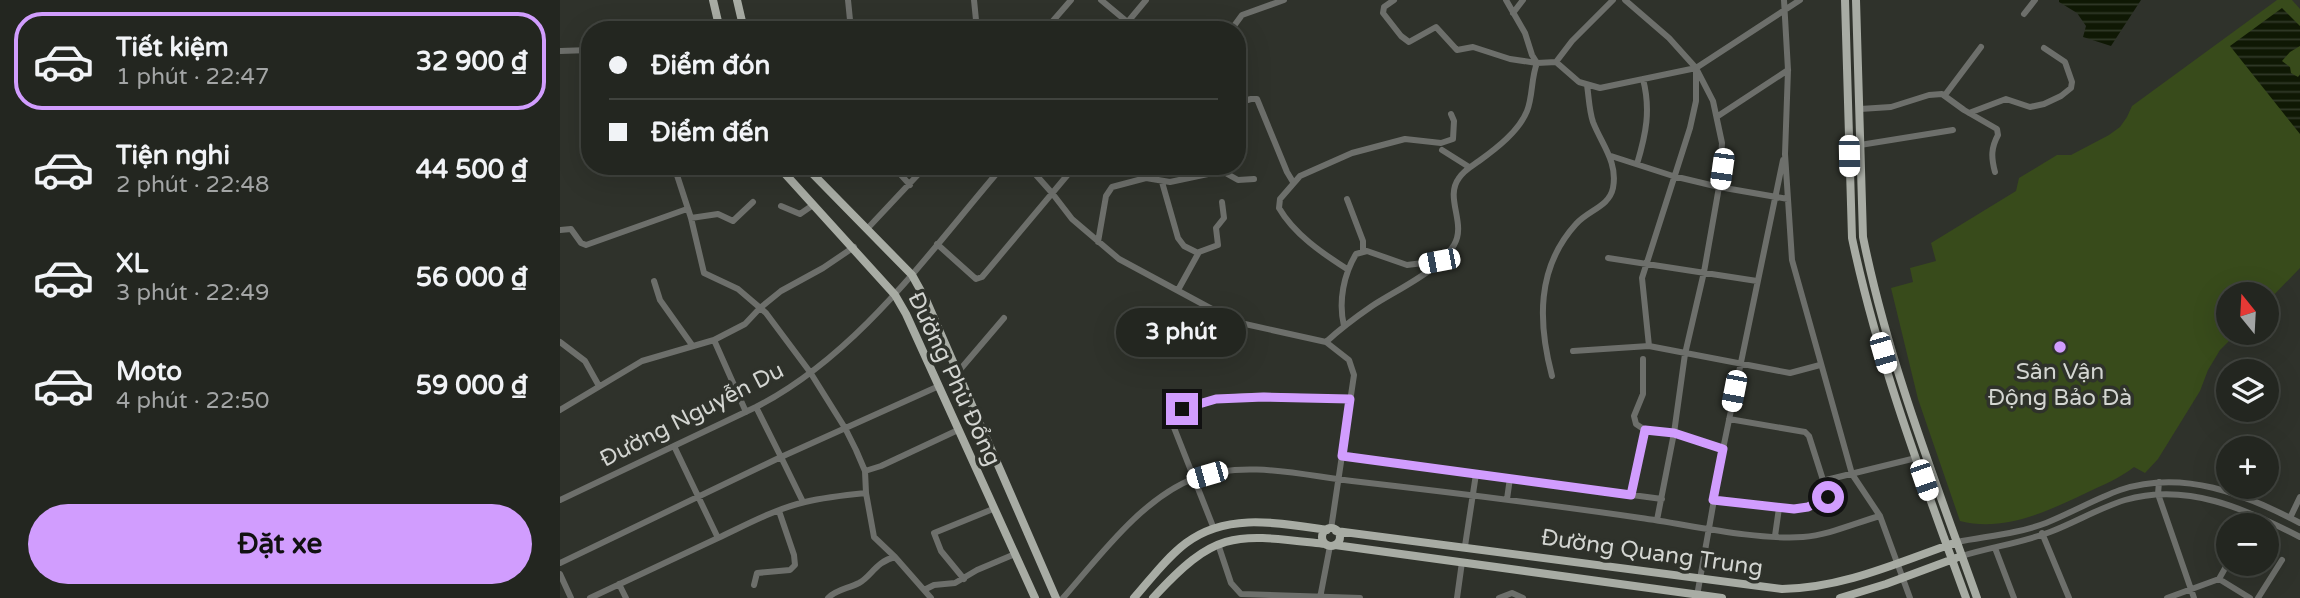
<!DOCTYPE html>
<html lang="vi">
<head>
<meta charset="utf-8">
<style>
	body { margin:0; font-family:"Varela Round",sans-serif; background:#2b2e29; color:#f1f3f6; height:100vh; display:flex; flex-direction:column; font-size:26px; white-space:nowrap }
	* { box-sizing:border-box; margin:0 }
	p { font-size:23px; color:#a3a5a5 }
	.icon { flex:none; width:38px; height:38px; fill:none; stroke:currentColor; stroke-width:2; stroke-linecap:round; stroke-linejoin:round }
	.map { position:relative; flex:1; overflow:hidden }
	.drawer { display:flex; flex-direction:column; background:#232620; width:560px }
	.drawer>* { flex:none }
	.hud { position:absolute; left:21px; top:21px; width:665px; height:154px; border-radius:28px; box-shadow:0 7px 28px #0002,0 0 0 2px #40433e; display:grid; align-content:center; height:154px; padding:0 28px; background:#232620 }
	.needle { width:46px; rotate:342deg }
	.tools { position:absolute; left:1656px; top:282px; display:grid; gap:14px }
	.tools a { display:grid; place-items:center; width:63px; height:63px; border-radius:50%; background:#232620; box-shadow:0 7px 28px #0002,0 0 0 2px #40433e; font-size:35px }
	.end { position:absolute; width:32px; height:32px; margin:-16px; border:9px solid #d19dfe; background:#111; box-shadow:0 0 0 4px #111 }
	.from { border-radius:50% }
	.bubble { position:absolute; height:49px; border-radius:24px; background:#232620; box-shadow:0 7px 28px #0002,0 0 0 2px #40433e; font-size:23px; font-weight:800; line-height:49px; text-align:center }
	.car { position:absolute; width:21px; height:42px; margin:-21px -10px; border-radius:9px; box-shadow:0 0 5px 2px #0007; background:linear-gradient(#fff 24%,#345 0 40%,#fff 0 76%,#345 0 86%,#fff 0) }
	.hud b { display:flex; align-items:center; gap:24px; height:66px; font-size:26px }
	.hud b+b { border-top:2px solid #40433e }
	.hud i { width:18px; height:18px; background:#f1f3f6 }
	ul { padding:12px 0 0; list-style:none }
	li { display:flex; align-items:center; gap:21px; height:98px; margin:0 14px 10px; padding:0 14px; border:4px solid transparent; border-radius:28px }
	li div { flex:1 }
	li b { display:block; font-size:26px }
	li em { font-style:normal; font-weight:800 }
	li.on { border-color:#d19dfe }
	li>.icon { width:63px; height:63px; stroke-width:1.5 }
	.primary-button { display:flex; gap:14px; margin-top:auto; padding:14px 28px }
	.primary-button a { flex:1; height:80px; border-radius:42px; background:#d19dfe; color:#111; font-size:28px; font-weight:800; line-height:80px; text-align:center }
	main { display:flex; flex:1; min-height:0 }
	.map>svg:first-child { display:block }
	.grass { fill:#384b1b }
	.water { fill:url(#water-rules) }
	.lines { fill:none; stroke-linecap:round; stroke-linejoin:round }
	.minor { stroke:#6d6f6b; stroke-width:6 }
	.major { stroke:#a8aca4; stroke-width:8 }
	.route { stroke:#d19dfe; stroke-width:9 }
	.poi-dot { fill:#d19dfe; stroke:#2f322b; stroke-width:2.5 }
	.labels { text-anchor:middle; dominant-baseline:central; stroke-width:7; stroke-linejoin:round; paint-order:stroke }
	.poi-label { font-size:23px; fill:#d3d5d1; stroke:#2f322b }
	.street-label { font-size:23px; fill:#d3d5d1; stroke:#2f322b }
</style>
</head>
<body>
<main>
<section class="drawer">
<ul>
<li class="on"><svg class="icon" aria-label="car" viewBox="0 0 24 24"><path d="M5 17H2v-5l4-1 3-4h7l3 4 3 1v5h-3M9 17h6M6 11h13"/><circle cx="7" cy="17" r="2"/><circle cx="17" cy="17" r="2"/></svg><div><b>Tiết kiệm</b><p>1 phút · 22:47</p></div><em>32 900 ₫</em></li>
<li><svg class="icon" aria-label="car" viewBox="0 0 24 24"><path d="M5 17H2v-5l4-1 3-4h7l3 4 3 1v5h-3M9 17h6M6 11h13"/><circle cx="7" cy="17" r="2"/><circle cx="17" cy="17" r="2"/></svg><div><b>Tiện nghi</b><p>2 phút · 22:48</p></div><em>44 500 ₫</em></li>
<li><svg class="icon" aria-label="car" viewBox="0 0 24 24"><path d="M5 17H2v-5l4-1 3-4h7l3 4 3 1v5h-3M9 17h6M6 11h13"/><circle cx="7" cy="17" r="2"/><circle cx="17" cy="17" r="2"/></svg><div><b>XL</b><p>3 phút · 22:49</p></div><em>56 000 ₫</em></li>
<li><svg class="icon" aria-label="car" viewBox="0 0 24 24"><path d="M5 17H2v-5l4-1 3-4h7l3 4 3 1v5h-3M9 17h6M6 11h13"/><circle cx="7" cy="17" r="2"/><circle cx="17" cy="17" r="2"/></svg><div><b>Moto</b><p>4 phút · 22:50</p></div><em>59 000 ₫</em></li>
</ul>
<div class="primary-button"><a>Đặt xe</a></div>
</section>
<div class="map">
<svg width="1740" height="598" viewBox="0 0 1740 598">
	<defs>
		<pattern id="water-rules" width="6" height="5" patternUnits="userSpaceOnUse" patternTransform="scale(1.75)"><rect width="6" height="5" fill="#0f1804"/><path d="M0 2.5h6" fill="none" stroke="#313928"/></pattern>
	</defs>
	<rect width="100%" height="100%" fill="#2f322b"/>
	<path class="grass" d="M1717 0H1732L1740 9V268L1706 303V294H1668V332L1677 333 1660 350 1648 370 1640 391 1598 459 1585 473 1574 467C1560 478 1543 485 1526 493 1486 512 1444 532 1400 521L1358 399 1331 288 1353 282 1350 268 1376 261 1371 243 1456 191 1459 178 1497 155H1511L1549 135 1560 127 1567 117 1572 106Z"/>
	<path class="water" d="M1499 0H1581L1551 46 1523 37 1526 26 1517 13 1499 2Z
		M1722 8 1740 26V46L1730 52 1722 61 1730 67 1731 73 1738 77 1740 74V134L1670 46Z"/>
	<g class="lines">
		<path class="minor" d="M288 0 291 30
			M414 0 417 30
			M541 0 577 30
			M946 0 965 33 972 55 977 63 996 62 1019 82 1040 88 1136 68 1240 0
			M1065 0 1109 38 1136 68 1153 101 1162 143 1159 187 1144 272 1125 354 1114 433 1097 520
			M1224 0 1228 70 1225 154 1232 260 1292 474 1320 516 1350 598
			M953 13 963 0
			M1464 14 1475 0
			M485 30 511 0
			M561 30 586 0
			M671 30 682 15 724 0
			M0 51 30 50
			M996 62 1012 41 1053 0
			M1385 95 1421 47
			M677 103 691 99H697L727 172 733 182
			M1300 109 1331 107 1369 95 1382 94 1404 110 1437 129 1438 135C1431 148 1431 157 1435 172
			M1409 113 1446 99 1470 107 1484 104 1501 96 1511 88 1512 82 1505 62 1484 48
			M1158 116 1228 70
			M1300 145 1393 130
			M882 150 909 167
			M1051 156 1113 176 1159 187 1228 199
			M1077 164C1086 134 1091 110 1083 79
			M114 166 131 218 144 273 178 289 206 313 250 372 285 428 296 450 305 471 306 493
			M333 166 350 185
			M468 166 492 193 512 219 559 259 676 322 766 342 789 360 794 375 771 529
			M602 182 618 238 624 246 638 253
			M787 199 803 241V251
			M221 206 240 214 253 205
			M131 218 158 214 173 221 193 202
			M307 229 366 166
			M0 230 11 229 21 243 26 245 127 209
			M538 242 546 196 552 187 586 178 610 182 662 171 678 180 694 179
			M377 244 416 279 422 277 515 166
			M1048 258 1197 281
			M787 269C762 253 734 234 719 208L720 199 740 176 792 153 845 139 881 143 893 139 894 121 891 114
			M94 281 100 300 132 345
			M618 290 639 252 658 245 656 228 664 218 662 202
			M784 326C778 301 784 274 796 254L807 251 847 265 879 261
			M154 340 186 412
			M0 342 25 361 39 386
			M766 342C780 329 796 317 812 306 838 289 879 271 894 245 907 223 884 198 899 178 904 170 912 166 919 161 937 148 959 131 967 111 973 96 971 78 977 63L950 59 913 47 897 50 876 27 849 42 841 36 823 13 824 7 834 0
			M1089 346 1082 278 1130 128 1136 101V70
			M1013 351 1089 346 1230 373 1260 365
			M1083 359V394L1074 416 1076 424 1085 430 1114 433 1163 449
			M398 372 444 318
			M992 376C978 323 976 268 1016 224 1028 210 1049 207 1053 188 1058 162 1042 145 1033 122 1029 110 1029 98 1027 85
			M0 410 82 361 154 340 185 324 200 308 221 291 263 268 294 247
			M1169 419 1245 432 1249 436 1271 505
			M782 456 1102 499
			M305 471 321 466 398 430
			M1262 481 1356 458
			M1599 482 1598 494 1634 598
			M1071 495 1085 430
			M947 499 950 478
			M0 500 196 407C299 354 369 252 443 166
			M1153 500 1240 509 1267 497
			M243 502 221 457 379 386
			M1730 518 1740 497
			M654 529 611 420 614 412C668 387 733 398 790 399
			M1482 533 1509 598
			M1215 536 1219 508
			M158 538C186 525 215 509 245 502 266 497 286 495 306 493L314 537 335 557 371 598
			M1397 542C1427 536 1457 534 1486 523 1511 513 1535 499 1560 490 1623 469 1685 494 1740 523
			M658 544 671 583 681 594 800 598
			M905 546 916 474
			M1435 548 1454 598
			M1402 556C1431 547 1461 543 1490 532 1516 522 1539 508 1565 500 1627 482 1686 509 1740 537
			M0 563 221 457 196 407
			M0 574 11 598
			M404 579 381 551 374 533 433 509
			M1659 579 1690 598
			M59 584 66 598
			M194 585 197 573 230 570 235 565 234 555 219 511
			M364 590 374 585 395 583 417 570 455 554
			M1137 596 1163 449 1223 160
			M30 598 158 538 114 446
			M268 598C277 589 287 589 299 583 312 576 315 562 335 557
			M503 598C539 557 582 498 635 478 685 460 741 475 792 481 888 492 985 504 1081 518 1131 525 1193 540 1243 537 1269 535 1295 523 1320 516
			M760 598 770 546
			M897 598 902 562
			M939 598 952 593 963 598
			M1607 598 1659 579 1668 563
			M1698 598 1722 560"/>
		<path class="major" d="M153 0 160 30
			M177 0 184 30
			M1285 0 1292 238C1318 361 1363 480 1406 598
			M1296 0 1303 237C1328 361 1375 480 1417 598
			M218 166 335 295 346 314 475 598
			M245 166 352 275 367 302 496 598
			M762 537a9 9 0 1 1 18 0a9 9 0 1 1-18 0Z
			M776 531 1222 589C1284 588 1339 562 1397 542
			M775 545 1162 598
			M574 598C590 580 606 558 626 543 667 512 719 523 767 530
			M593 598C657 528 675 534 765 544
			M1280 598 1326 584 1396 558"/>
	</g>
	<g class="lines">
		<path class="route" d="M622 409 656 399 704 397 790 399 782 456 1071 495 1085 430 1114 433 1163 449 1153 500 1234 509 1248 507 1268 497"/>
	</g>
	<circle class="poi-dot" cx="1500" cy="347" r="7"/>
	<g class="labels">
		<g class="poi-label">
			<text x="1500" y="372">Sân Vận<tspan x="1500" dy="26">Động Bảo Đà</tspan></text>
		</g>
		<g class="street-label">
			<text transform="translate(394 379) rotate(65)">Đường Phù Đổng</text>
			<text transform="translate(132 415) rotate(-27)">Đường Nguyễn Du</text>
			<text transform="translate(1092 553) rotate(8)">Đường Quang Trung</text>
		</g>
	</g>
</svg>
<div class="tools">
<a><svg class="needle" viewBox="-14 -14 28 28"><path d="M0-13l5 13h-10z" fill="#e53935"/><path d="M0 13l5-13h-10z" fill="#a3a5a5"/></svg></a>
<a><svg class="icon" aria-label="layers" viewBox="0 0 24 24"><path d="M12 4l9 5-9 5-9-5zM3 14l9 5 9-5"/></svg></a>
<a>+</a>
<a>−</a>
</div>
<i class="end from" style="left:1268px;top:497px"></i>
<i class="end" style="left:622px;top:409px"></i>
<div class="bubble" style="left:556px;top:308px;width:130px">3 phút</div>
<i class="car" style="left:1289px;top:156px;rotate:179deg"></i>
<i class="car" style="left:1162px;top:169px;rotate:188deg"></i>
<i class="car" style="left:879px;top:261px;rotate:259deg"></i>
<i class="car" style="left:1323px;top:353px;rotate:164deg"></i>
<i class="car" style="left:1174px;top:391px;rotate:191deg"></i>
<i class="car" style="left:647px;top:475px;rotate:254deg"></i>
<i class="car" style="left:1364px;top:480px;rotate:161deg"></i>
<div class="hud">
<b><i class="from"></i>Điểm đón</b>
<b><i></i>Điểm đến</b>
</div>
</div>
</main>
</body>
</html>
